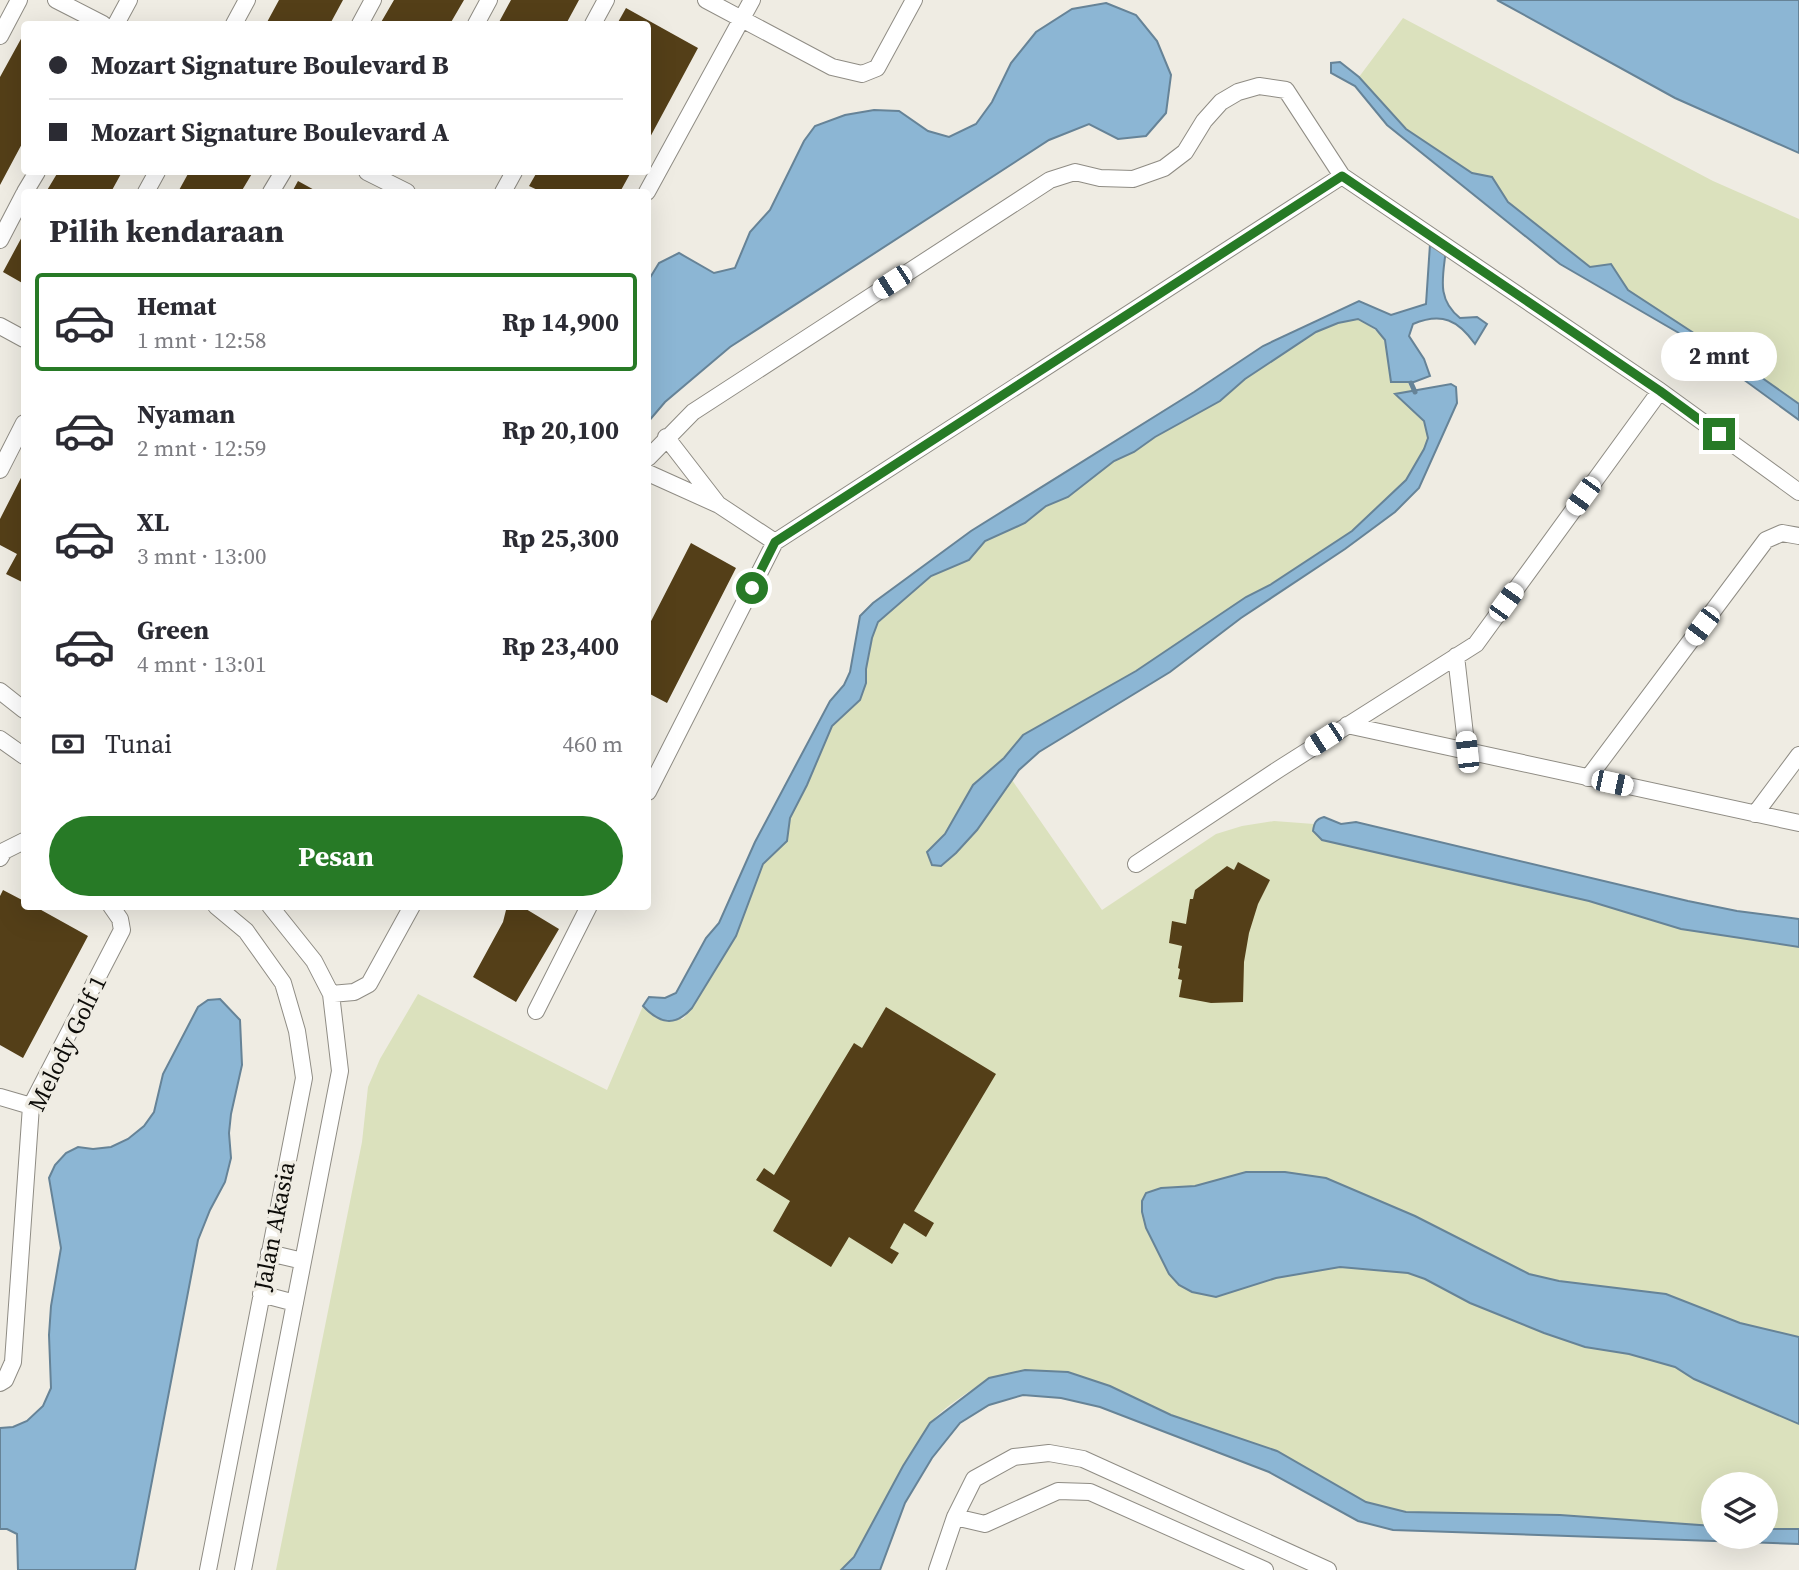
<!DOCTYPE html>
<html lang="id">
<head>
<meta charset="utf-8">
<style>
	body { margin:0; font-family:"Source Serif 4",serif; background:#f2f2f3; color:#2b2b33; height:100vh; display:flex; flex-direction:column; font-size:26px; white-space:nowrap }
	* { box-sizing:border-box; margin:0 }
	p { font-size:23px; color:#7c7c81 }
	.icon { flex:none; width:38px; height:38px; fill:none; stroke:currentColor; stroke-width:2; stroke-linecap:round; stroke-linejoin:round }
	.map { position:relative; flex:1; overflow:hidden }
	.details { position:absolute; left:21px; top:189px; width:630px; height:721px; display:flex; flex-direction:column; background:#fff; border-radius:7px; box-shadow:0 7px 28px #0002 }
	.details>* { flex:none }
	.top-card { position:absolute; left:21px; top:21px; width:630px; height:154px; border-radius:7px; box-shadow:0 7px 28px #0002; display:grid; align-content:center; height:154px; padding:0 28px; background:#fff }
	.tools { position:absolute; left:1701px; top:1472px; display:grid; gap:14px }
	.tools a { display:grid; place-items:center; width:77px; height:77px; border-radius:50%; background:#fff; box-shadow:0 7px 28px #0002; font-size:35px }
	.end { position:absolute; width:32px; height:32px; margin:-16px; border:9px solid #277a26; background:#fff; box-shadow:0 0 0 4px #fff }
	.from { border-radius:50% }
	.bubble { position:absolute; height:49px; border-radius:24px; background:#fff; box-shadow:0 7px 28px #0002; font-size:23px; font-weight:700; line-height:49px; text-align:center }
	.car { position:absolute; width:21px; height:42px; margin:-21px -10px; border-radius:9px; box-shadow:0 0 5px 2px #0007; background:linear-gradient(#fff 24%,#345 0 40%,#fff 0 76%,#345 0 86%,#fff 0) }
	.top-card b { display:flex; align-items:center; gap:24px; height:66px; font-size:26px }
	.top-card b+b { border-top:2px solid #e1e1e2 }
	.top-card i { width:18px; height:18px; background:#2b2b33 }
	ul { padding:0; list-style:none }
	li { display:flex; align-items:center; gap:21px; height:98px; margin:0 14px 10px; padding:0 14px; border:4px solid transparent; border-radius:7px }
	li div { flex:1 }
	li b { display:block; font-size:26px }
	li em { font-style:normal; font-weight:700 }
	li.active { border-color:#277a26 }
	li>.icon { width:63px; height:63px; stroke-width:1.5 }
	h2 { padding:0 28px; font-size:32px; line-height:84px }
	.pay { display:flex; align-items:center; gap:18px; height:77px; padding:0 28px; font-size:26px }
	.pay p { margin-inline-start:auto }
	.cta { display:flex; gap:14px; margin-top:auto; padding:14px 28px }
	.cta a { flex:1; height:80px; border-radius:42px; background:#277a26; color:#fff; font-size:28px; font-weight:700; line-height:80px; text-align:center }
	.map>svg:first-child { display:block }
	.green { fill:#dbe1bd }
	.water { fill:#8cb6d4; stroke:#668397; stroke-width:2 }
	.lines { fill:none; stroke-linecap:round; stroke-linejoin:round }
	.stream { stroke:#668397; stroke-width:5 }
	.building { fill:#543f18 }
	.street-casing { stroke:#8f8c84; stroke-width:18 }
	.street { stroke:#fff; stroke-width:16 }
	.route { stroke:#277a26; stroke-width:9 }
	.labels { text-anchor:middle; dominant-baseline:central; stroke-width:7; stroke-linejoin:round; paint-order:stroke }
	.street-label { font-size:24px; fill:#0d0c09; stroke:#efece3 }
</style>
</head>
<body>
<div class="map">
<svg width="1799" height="1570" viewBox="0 0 1799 1570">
	<rect width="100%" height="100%" fill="#efece3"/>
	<path class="green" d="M1403 18 1713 181 1799 219V404L1758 375 1628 290 1611 264 1590 267C1559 247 1508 210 1492 177L1472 173 1406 129 1359 77Z
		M1358 319C1394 339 1384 345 1391 381L1408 383 1412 392 1396 395 1424 421 1428 438 1424 449 1406 480 1352 531 1270 585 1246 597 1136 671 1023 735 959 808 945 834 927 852 998 798 1012 780 1102 910 1216 834 1242 826 1274 821 1314 824 1313 831 1322 840 1589 901 1681 929 1799 947V1529H1766V1484H1713V1526L1560 1515 1406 1512 1366 1502 1277 1451 1171 1415 1110 1386 989 1378C971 1391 941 1408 929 1425 895 1470 881 1531 841 1570H276L362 1142 368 1087 380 1059 418 994 607 1090 643 1006 656 1018 683 1019 692 1008 736 936 763 864 787 841 790 818 807 785 832 726 860 700 866 683V669L872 638 878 622 931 576 969 560 985 541 1036 515 1046 506 1068 497 1114 461 1134 452 1155 437 1220 401 1245 379 1316 332 1338 323Z"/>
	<path class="water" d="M1497 0H1799V153L1675 98Z
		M1106 3 1136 15 1157 41 1171 75 1166 113 1146 136 1118 139 1089 124 1049 140 730 347 665 402 648 422V281L659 263 679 253 714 273 735 268 750 232 770 210 804 141 815 126 845 115 874 110 899 111 928 131 949 137 976 124 992 102 1011 63 1036 32 1072 9Z
		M1340 62 1359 77 1406 129 1472 173 1492 177 1508 202 1590 267 1611 264 1628 290 1758 375 1799 404V420L1684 336 1560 264 1387 125 1355 86 1331 73V63Z
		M1430 244 1446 249C1443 277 1436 299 1460 318L1477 317 1487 324 1475 344C1458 320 1442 312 1413 324L1409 336 1424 359 1430 376 1414 382H1391L1385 340 1376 329 1358 319 1338 323 1316 332 1245 379 1220 401 1155 437 1134 452 1114 461 1068 497 1046 506 1025 523 985 541 969 560 931 576 878 622 872 638 866 669V683L860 700 832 726 807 785 790 818 787 841 763 864 736 936 692 1008C675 1027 660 1024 643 1006L649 997 665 998 676 993 706 938 719 923 755 842 830 701 844 685 850 672 860 616 873 603 971 531 1194 392 1263 346 1359 301 1391 315 1426 304Z
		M1451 384 1456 387 1457 403 1419 488 1395 512 1345 549 1241 618 1170 672 1039 752 1019 770 977 830 956 853 941 866 932 865 927 852 945 834 973 785 1004 758 1023 735 1136 671 1246 597 1270 585 1352 531 1406 480 1424 449 1428 438 1424 421 1395 394Z
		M1324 817 1341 824 1356 822 1688 901 1737 911 1799 919V947L1681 929 1589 901 1322 840 1313 831C1314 823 1316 819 1324 817Z
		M220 999 240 1020 242 1065 231 1114 229 1133 231 1158 225 1182 210 1210 198 1240 135 1570H18L17 1534 7 1529H0V1428L13 1427 27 1421 43 1406 51 1388 49 1335 51 1306 61 1248 49 1178 55 1165 66 1153 78 1147 93 1149 111 1147 128 1139 144 1126 154 1112 163 1074 198 1007 208 1000Z
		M1246 1172H1285L1326 1178 1415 1216 1529 1274 1559 1281 1666 1294 1740 1323 1799 1337V1424L1694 1379 1675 1367 1629 1354 1585 1347 1544 1333 1470 1303 1425 1279 1408 1273 1340 1267 1276 1278 1216 1297 1192 1292 1179 1285 1169 1274 1146 1228 1142 1212V1201L1146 1193 1161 1188 1195 1186Z
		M1025 1370 1068 1372 1110 1386 1171 1415 1277 1451 1366 1502 1406 1512 1560 1515 1713 1526V1536H1766V1529H1799V1544L1393 1530 1358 1521 1269 1472 1100 1407 1061 1398 1023 1395 989 1405 960 1423 932 1458 905 1503 880 1570H841L854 1557 903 1466 930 1423 989 1378Z"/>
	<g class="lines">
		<path class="stream" d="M1411 383 1415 392"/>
	</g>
	<path class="building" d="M279 0H343L330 24H266Z
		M394 0H464L450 24H380Z
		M511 0H579L566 24H498Z
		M626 8 698 48 648 141V24H617Z
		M22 37 24 39V140L0 185V77Z
		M58 172H122L111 192H46Z
		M189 172H218L222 174 224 172H253L241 192H178Z
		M537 172H631L620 192H542L529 186Z
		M298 181 318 192H292Z
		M24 233V284L3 272Z
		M24 472V583L6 574 17 554 0 545V519Z
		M691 543 736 568 667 703 648 693V627Z
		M1238 862 1270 880 1258 904 1249 933 1244 962 1243 1002 1211 1003 1179 997 1182 980 1178 979 1180 969 1178 968 1182 946 1169 943 1172 921 1186 924 1190 899H1193L1195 890 1227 866 1234 870Z
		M3 890 24 901V906H34L88 936 23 1058 0 1045V896Z
		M507 906H521L559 929 516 1002 473 977 503 922Z
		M886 1007 996 1074 914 1211 934 1223 926 1237 904 1223 890 1248 899 1253 892 1264 849 1237 831 1267 773 1231 790 1201 756 1180 764 1168 774 1175 854 1043 862 1048Z"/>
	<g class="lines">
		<defs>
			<path id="street" d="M56 0 103 24
				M706 0 832 67 862 74 877 68 914 0
				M116 24 129 0
				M234 24 247 0
				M360 24 373 0
				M476 24 489 0
				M593 24 606 0
				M0 36 19 0
				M367 172 407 192
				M25 192 37 172
				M146 192 157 172
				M271 192 283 172
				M503 192 514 172
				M647 192 752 0
				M0 240 24 194
				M0 326 24 339
				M666 437 717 503
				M648 458 693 412 1050 180 1075 172 1100 178 1133 179 1164 168 1185 152 1204 121 1221 102 1238 92 1259 86 1286 90 1342 176 1660 391 1799 492
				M0 470 24 423
				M648 473 719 505 775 542
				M1456 656 1467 752
				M0 691 24 710
				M1347 725 1799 823
				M0 739 24 756
				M1588 778 1766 540 1782 533 1799 536
				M648 792 775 542 1342 176
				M1755 814 1799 755
				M0 858 4 851 24 841
				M1136 864 1279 769 1476 644 1660 391
				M331 994 354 992 369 984 412 906
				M536 1011 589 906
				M0 1097 31 1106
				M269 1253 303 1261
				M261 1294 295 1303
				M0 1383 5 1380 13 1362 31 1106 122 930 120 919 111 906
				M955 1517 985 1524 1058 1491 1090 1492 1265 1570
				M208 1570 304 1078 297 1031 283 983 246 931 216 906
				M243 1570 340 1071 331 994 314 961 270 906
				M937 1570 955 1517 974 1479 1014 1457 1049 1453 1083 1459 1328 1570"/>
		</defs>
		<use href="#street" class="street-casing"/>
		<use href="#street" class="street"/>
	</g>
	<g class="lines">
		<path class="route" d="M752 588 775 542 1342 176 1660 391 1719 434"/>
	</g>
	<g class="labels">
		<g class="street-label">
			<text transform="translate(67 1043) rotate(-64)">Melody Golf 1</text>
			<text transform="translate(274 1226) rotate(-79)">Jalan Akasia</text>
		</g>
	</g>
</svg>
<div class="tools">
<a><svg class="icon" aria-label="layers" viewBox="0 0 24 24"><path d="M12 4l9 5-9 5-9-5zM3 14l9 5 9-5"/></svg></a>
</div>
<i class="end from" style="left:752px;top:588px"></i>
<i class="end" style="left:1719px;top:434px"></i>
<div class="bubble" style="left:1661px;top:332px;width:116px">2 mnt</div>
<i class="car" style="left:892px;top:282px;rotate:237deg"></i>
<i class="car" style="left:1583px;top:496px;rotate:216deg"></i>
<i class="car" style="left:1506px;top:602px;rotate:36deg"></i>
<i class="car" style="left:1702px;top:626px;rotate:217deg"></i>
<i class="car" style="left:1324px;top:739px;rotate:237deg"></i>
<i class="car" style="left:1467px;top:752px;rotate:354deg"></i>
<i class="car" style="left:1612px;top:783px;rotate:102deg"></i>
<div class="top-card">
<b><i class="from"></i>Mozart Signature Boulevard B</b>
<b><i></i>Mozart Signature Boulevard A</b>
</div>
<section class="details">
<h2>Pilih kendaraan</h2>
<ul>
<li class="active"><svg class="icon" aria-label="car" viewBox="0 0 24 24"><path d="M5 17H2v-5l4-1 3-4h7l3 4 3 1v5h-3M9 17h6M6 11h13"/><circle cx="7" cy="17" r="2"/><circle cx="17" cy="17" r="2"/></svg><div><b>Hemat</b><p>1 mnt · 12:58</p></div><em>Rp 14,900</em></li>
<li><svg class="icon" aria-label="car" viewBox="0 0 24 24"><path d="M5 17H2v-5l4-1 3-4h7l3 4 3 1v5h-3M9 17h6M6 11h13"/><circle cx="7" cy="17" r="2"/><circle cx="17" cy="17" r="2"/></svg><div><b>Nyaman</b><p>2 mnt · 12:59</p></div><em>Rp 20,100</em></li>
<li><svg class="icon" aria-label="car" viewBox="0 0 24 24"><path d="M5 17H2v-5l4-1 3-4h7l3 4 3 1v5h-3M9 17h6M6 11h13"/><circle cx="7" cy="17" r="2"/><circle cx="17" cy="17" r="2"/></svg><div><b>XL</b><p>3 mnt · 13:00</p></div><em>Rp 25,300</em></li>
<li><svg class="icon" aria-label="car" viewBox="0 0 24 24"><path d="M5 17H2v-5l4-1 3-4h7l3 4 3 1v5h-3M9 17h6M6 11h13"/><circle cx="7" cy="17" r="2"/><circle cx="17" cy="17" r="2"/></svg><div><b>Green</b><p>4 mnt · 13:01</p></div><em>Rp 23,400</em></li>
</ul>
<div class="pay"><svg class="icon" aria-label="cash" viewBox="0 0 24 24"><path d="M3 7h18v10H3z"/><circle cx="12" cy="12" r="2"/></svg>Tunai<p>460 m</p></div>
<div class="cta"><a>Pesan</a></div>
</section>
</div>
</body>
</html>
